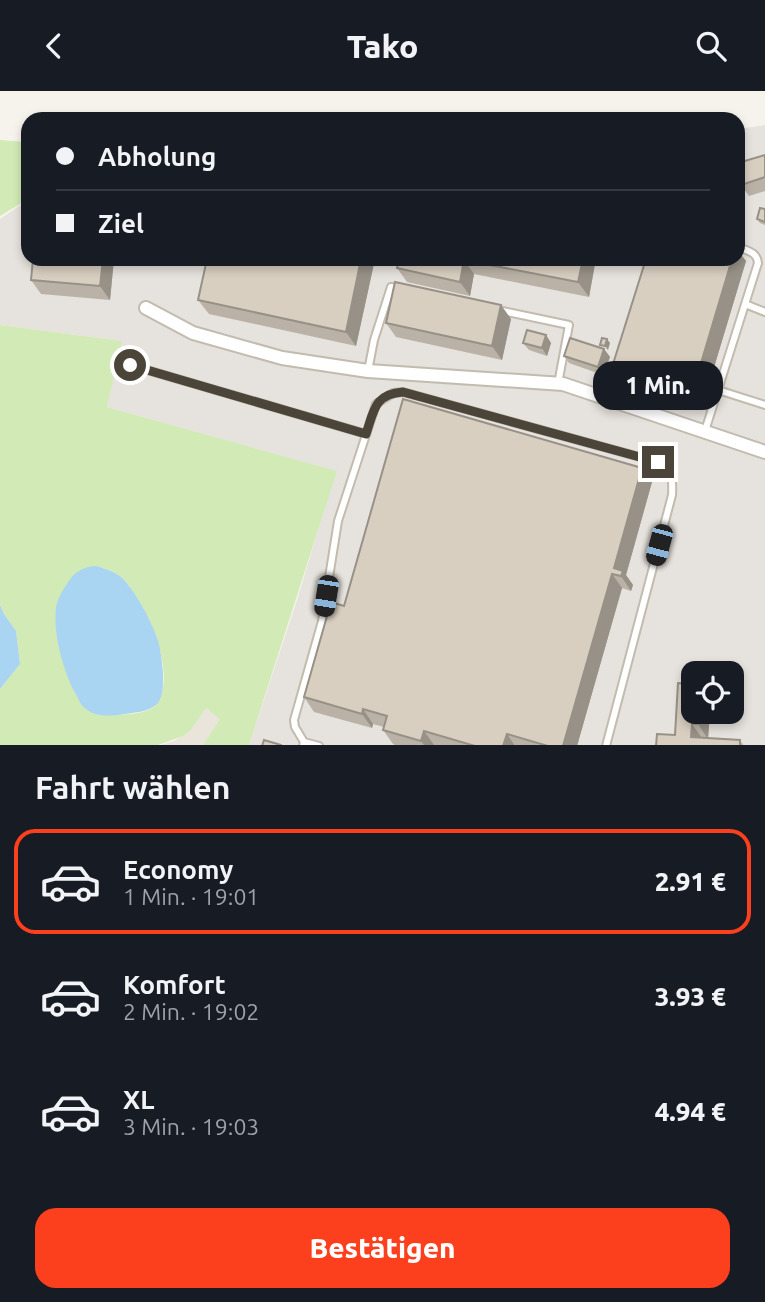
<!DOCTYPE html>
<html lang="de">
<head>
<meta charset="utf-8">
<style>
	body { margin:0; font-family:Ubuntu,sans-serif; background:#242831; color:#f1f3f6; height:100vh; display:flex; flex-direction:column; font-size:26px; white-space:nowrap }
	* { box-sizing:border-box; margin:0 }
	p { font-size:23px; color:#9ea1a6 }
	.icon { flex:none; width:38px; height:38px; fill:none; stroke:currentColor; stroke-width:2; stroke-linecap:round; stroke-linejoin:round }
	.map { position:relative; height:654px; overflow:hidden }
	.panel { display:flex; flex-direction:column; background:#171b24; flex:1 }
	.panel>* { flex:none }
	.top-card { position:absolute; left:21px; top:21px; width:724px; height:154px; border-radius:21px; box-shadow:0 4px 10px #0003; display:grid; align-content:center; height:154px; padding:0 35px; background:#171b24 }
	.tools { position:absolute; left:681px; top:570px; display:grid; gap:14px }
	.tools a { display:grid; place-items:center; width:63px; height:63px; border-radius:14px; background:#171b24; box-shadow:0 4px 10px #0003; font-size:35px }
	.end { position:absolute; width:32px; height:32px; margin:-16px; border:9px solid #4b4439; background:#fff; box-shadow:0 0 0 4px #fff }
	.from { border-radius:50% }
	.bubble { position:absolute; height:49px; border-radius:21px; background:#171b24; box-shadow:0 4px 10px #0003; font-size:23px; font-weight:800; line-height:49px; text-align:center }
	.car { position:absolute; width:21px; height:42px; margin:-21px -10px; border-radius:9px; box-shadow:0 0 5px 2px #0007; background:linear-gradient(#222 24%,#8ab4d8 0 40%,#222 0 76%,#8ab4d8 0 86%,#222 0) }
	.top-card b { display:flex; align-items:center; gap:24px; height:66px; font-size:26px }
	.top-card b+b { border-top:2px solid #363941 }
	.top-card i { width:18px; height:18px; background:#f1f3f6 }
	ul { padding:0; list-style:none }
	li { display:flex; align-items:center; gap:21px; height:105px; margin:0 14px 10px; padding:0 21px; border:4px solid transparent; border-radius:21px }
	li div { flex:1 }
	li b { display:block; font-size:26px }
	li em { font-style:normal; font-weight:800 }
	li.current { border-color:#fc3f1d }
	li>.icon { width:63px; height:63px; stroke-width:1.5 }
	h2 { padding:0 35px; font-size:32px; line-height:84px }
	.primary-button { display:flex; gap:14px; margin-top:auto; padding:14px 35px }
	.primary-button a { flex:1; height:80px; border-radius:21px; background:#fc3f1d; color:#fff; font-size:28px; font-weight:800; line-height:80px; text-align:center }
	header { display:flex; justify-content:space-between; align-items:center; height:91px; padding:0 35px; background:#171b24; font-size:32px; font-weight:800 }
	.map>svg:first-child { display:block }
	.residential { fill:#eae5da }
	.industrial { fill:#e6e2dd; fill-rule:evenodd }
	.green { fill:#d2eab5; fill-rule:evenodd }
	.water { fill:#a9d4f2 }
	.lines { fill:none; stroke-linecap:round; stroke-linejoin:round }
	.service-casing { stroke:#c2bbae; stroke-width:10 }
	.minor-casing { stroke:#c2bbae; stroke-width:16 }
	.service { stroke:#fff; stroke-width:6 }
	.minor { stroke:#fff; stroke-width:12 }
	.wall { fill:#bab2a6 }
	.shaded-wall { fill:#979187 }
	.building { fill:#d8cfc1; stroke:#979187; stroke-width:2 }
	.route { stroke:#4b4439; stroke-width:9 }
</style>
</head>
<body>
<header><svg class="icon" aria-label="back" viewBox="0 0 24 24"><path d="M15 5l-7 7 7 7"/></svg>Tako<svg class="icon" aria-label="search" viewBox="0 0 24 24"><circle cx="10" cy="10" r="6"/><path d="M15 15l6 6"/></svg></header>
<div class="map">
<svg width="765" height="655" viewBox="0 0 765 655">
	<rect width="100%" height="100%" fill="#f6f3ec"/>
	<path class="residential" d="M206 617 221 627 203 654 158 655 174 650 191 639Z"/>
	<path class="industrial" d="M765 34V654H249L297 509 336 380 107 316 121 250 0 234V128L28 109V168H738L739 38ZM693 583H732V621H693Z"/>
	<path class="green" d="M0 49 25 51 28 63V108L0 125Z
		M0 234 122 250 107 316 337 380 249 654H203L220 628 206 617 191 639 183 645 158 654H0V598L20 573 16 540 4 523 0 514ZM97 475C105 478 114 480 121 486 144 507 175 576 160 606 158 609 157 613 155 615 146 623 128 623 118 624Z"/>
	<path class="water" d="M97 475C105 478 114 480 121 486 136 500 152 531 158 550 161 560 162 572 163 582 163 592 164 605 157 613 151 619 141 621 132 622 118 624 98 628 86 618 80 614 78 606 74 600 63 578 53 543 56 517 57 509 62 500 67 493 74 481 82 476 97 475Z
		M0 514 4 523 16 540 20 573 0 598Z"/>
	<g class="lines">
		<defs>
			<path id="service" d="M745 213 765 221
				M498 219 569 234 558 293
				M130 274 366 343
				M368 280 374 249 391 196 402 198
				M718 299 765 314
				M611 309 620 276
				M705 340 758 172C757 161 748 160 738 156
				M304 651 319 655
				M303 655 304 651 295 636 294 629 322 530 338 430 376 313 393 302 403 301 658 371C672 379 673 389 672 404L606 655"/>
			<path id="minor" d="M146 217 193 242 282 267 368 280 563 293 765 361"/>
		</defs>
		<use href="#service" class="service-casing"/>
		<use href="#minor" class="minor-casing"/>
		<use href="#service" class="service"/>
		<use href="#minor" class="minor"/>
	</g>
	<path class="wall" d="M765 64V100L749 105 741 94Z
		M765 118V134L760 132 757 128Z
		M738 160 746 170 703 313 623 288 613 273 738 168Z
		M33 168H114L110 209 41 203 31 189Z
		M375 168 356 255 209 223 198 209Z
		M399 168H591L595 173 589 206 474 183 470 205 407 191 397 177Z
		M511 228 502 269 396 246 386 232Z
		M546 244 551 252 547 265 529 259 523 252Z
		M604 258 610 266 603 284 569 272 564 265Z
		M652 391 626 484 633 494 631 500 622 497 577 655H397L393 653 383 639 384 636 373 633 372 637 314 621 304 606 344 515Z
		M710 621 708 647 740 649 744 655H656L675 644Z"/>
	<path class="shaded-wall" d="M738 160 746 170 703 313 693 299 732 168H738Z
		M103 168H114L110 209 100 195Z
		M361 168H375L356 255 346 241Z
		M583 168H591L595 173 589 206 578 191Z
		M464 169 474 183 470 205 460 191Z
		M501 214 511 228 502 269 492 255Z
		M546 244 551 252 547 265 542 257Z
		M607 248 610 252 608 259 605 255Z
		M604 258 610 266 603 284 598 276Z
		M642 377 652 391 626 484 633 494 631 500 621 485 614 477Z
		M612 483 622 497 577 655H563Z
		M363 618 373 633 372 637 362 623Z
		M699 621H710L708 648 698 633Z
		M692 633 702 647 691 646Z
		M424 640 434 654 425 655 421 650Z
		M507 643 515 655H503Z"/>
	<path class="building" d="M765 64V86L741 94 738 86V72Z
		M760 117 765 118V131L757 128Z
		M33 168H103L100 195 31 189Z
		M207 168H361L346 241 198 209Z
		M399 168H583L578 191 464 169 460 191 397 177Z
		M646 168H732L693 299 613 273Z
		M395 191 501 214 492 255 386 232Z
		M527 239 546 244 542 257 523 252Z
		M570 247 604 258 598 276 564 265Z
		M602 247 607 248 605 255 600 254Z
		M403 308 642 377 614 477 623 480 621 485 612 483 563 655H548L507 643 503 655H475L424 640 421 650 383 639 387 625 363 618 362 623 304 606 331 511 344 515Z
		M678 592 693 593V621H699L698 633H692L691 646 740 649V655H656L657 643 675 644Z
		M264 649 281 654V655H262Z"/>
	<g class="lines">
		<path class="route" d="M130 274 366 343C374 320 374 303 403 301L658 371"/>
	</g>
</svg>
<div class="tools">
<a><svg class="icon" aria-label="locate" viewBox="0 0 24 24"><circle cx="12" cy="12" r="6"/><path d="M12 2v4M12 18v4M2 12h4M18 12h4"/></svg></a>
</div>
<i class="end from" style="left:130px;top:274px"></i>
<i class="end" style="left:658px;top:371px"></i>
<div class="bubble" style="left:593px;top:270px;width:130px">1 Min.</div>
<i class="car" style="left:659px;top:454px;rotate:195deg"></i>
<i class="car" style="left:326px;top:505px;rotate:189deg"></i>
<div class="top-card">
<b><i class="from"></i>Abholung</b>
<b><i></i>Ziel</b>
</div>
</div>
<section class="panel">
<h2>Fahrt wählen</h2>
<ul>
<li class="current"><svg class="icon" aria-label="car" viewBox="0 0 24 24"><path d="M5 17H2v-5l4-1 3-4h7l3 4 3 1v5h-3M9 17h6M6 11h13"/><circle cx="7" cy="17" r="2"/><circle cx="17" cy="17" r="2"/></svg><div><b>Economy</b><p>1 Min. · 19:01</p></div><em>2.91 €</em></li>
<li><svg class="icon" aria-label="car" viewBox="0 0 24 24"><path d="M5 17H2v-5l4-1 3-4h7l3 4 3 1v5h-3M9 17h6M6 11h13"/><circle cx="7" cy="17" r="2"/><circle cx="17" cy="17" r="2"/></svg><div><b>Komfort</b><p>2 Min. · 19:02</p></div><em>3.93 €</em></li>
<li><svg class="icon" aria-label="car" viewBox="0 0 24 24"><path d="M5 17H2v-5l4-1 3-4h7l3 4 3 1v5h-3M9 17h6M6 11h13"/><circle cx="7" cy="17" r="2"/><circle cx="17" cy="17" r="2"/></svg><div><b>XL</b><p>3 Min. · 19:03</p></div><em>4.94 €</em></li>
</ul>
<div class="primary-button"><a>Bestätigen</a></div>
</section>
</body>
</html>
